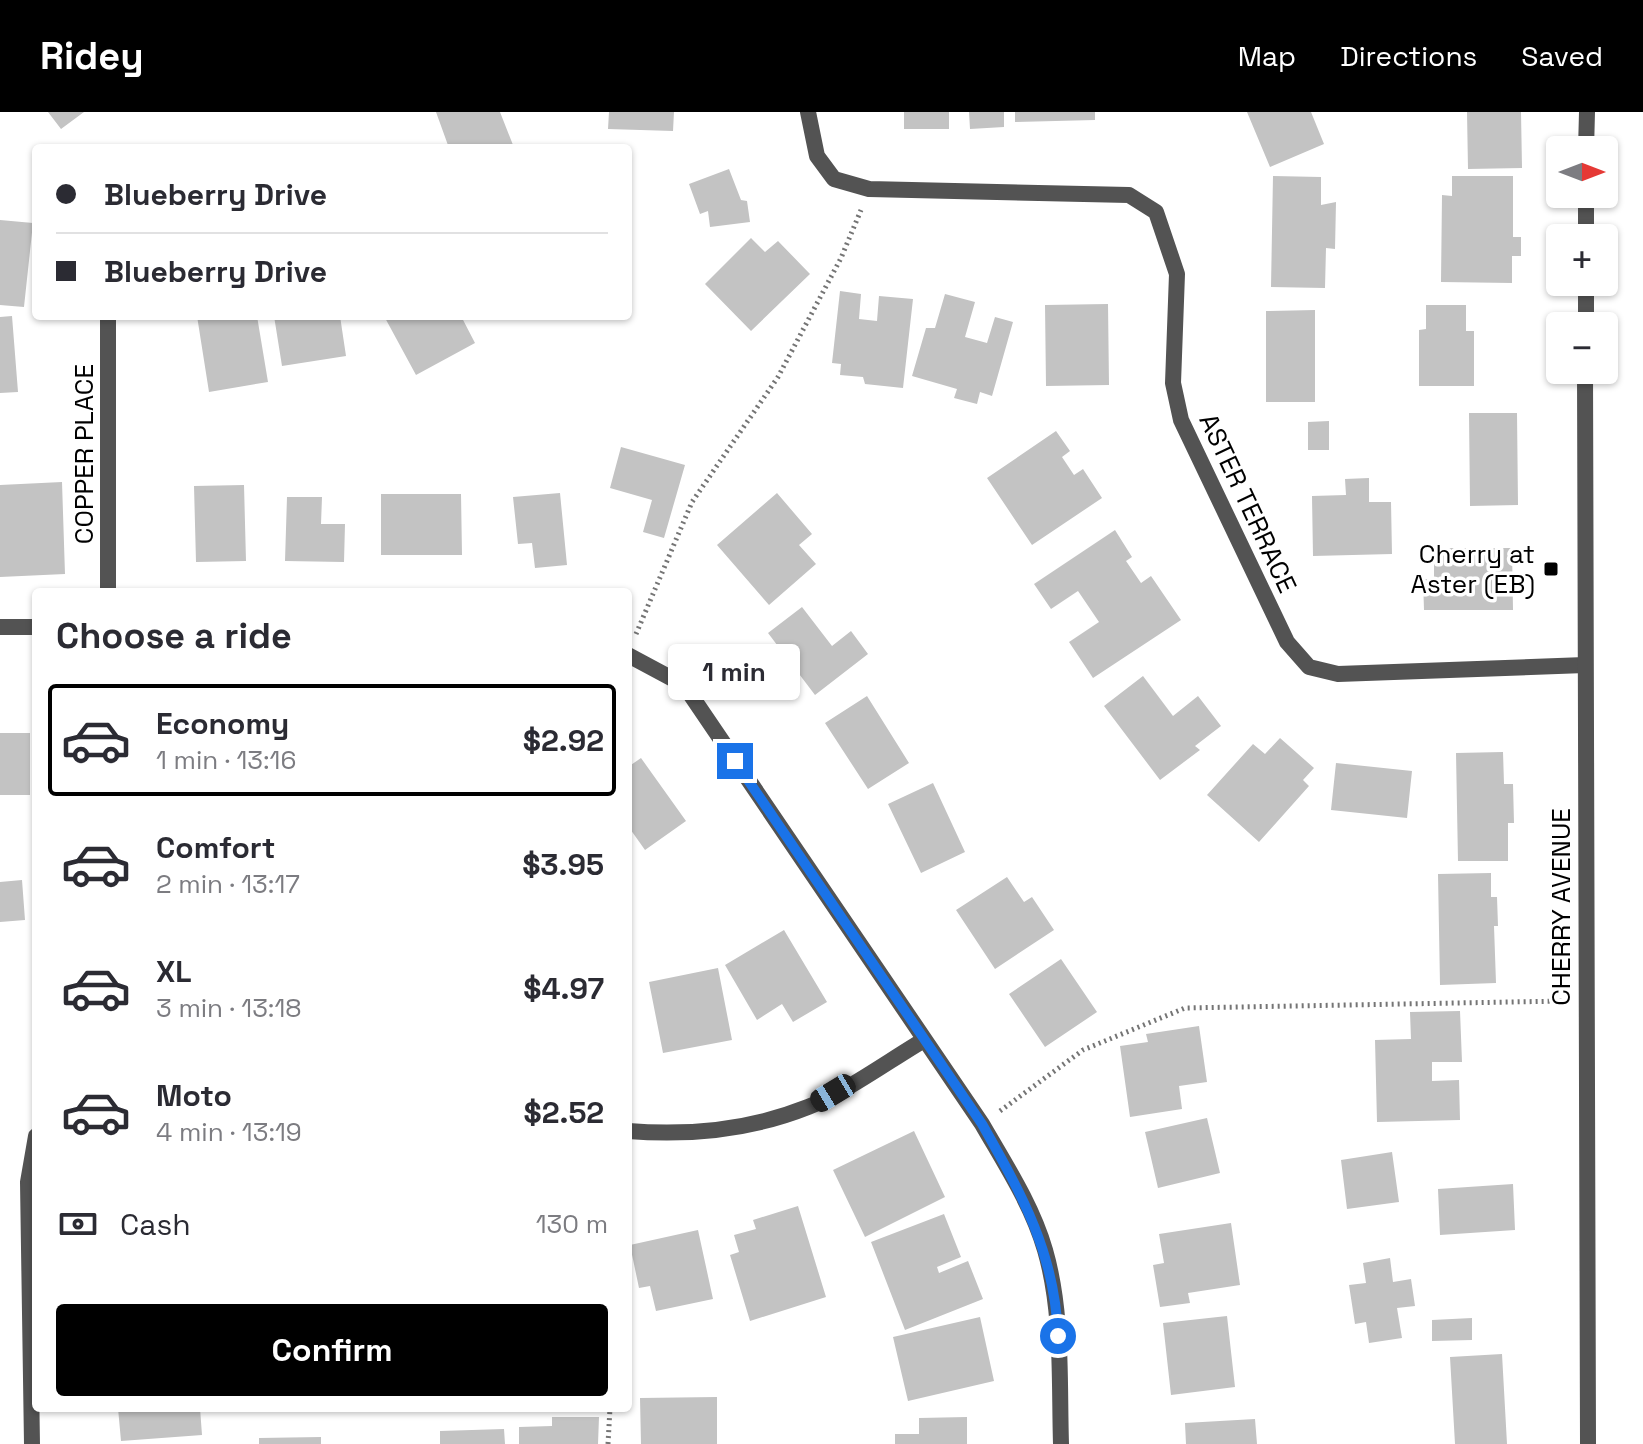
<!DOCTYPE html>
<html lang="en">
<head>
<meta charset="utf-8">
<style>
	body { margin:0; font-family:"Space Grotesk",sans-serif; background:#f7f7f7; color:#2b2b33; height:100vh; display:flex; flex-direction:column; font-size:30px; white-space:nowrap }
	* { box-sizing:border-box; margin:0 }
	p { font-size:26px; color:#7c7c81 }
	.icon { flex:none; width:44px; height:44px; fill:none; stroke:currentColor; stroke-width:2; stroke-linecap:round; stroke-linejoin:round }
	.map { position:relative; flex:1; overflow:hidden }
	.panel { position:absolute; left:32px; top:476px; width:600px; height:824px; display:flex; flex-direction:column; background:#fff; border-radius:8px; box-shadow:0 2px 6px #0004 }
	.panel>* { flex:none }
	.guide { position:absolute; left:32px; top:32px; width:600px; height:176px; border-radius:8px; box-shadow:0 2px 6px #0004; display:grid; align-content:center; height:176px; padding:0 24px; background:#fff }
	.needle { width:52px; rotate:90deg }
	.controls { position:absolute; left:1546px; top:24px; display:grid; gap:16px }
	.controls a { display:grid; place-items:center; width:72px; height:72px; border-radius:8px; background:#fff; box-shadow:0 2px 6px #0004; font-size:40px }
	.end { position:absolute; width:36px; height:36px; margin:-18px; border:10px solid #1a73e8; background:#fff; box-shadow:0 0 0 4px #fff }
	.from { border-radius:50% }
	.bubble { position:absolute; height:56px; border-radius:8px; background:#fff; box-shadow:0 2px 6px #0004; font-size:26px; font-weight:700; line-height:56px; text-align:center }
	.car { position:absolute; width:24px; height:48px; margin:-24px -12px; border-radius:10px; box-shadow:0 0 6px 2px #0007; background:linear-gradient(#222 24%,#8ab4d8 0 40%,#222 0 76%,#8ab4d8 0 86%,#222 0) }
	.guide b { display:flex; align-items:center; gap:28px; height:76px; font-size:30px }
	.guide b+b { border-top:2px solid #e1e1e2 }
	.guide i { width:20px; height:20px; background:#2b2b33 }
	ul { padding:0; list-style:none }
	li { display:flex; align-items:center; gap:24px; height:112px; margin:0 16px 12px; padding:0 8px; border:4px solid transparent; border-radius:8px }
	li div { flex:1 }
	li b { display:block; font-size:30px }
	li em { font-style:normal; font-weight:700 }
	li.selected { border-color:#000 }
	li>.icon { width:72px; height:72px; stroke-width:1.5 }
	h2 { padding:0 24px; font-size:36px; line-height:96px }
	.pay { display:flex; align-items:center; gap:20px; height:88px; padding:0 24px; font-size:30px }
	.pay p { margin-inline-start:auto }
	.action { display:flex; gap:16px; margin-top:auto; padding:16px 24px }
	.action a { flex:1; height:92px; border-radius:8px; background:#000; color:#fff; font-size:32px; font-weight:700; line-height:92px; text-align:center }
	header { display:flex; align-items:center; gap:48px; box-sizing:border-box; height:112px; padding:0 40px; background:#000; color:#fff }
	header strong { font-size:38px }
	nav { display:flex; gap:44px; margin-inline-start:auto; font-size:28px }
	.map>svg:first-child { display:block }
	.building { fill:#c3c3c3 }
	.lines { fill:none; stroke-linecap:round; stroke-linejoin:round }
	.path { stroke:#757575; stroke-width:5; stroke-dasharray:2 4; stroke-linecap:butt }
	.minor { stroke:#535353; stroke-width:16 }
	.tertiary { stroke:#535353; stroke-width:16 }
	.route { stroke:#1a73e8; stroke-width:10 }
	.poi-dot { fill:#000; stroke:#fff; stroke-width:3 }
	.labels { text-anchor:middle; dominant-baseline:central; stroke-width:7; stroke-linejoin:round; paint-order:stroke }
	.street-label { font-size:26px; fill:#000; stroke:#fff }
	.poi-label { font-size:26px; fill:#000; stroke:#fff; text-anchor:end }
</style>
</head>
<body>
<header>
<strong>Ridey</strong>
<nav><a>Map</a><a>Directions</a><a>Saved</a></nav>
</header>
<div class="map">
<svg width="1643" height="1332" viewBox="0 0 1643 1332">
	<rect width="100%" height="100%" fill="#fff"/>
	<path class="building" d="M48 0H84L61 17Z
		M436 0H500L513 33 504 36H449Z
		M609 0H674L673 19 608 17Z
		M904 0H949V17H904Z
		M969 0H1004V15L970 17Z
		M1015 0H1095V8L1015 10Z
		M1247 0H1311L1324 32 1270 55Z
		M1467 0H1521L1522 56 1468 57Z
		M729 57 741 88 747 89 750 110 710 115 708 99 700 102 689 72Z
		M1273 64 1321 65V93L1336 90 1335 137 1326 136 1325 176 1271 175Z
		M1452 64H1513V125H1521V144H1512V171L1441 170 1442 83 1452 84Z
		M0 108 33 111 24 195 0 193Z
		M751 126 765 140 778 129 810 162 751 219 705 172Z
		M840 179 861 182 859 207 877 209 879 184 913 187 903 276 865 272 863 265 840 263 841 252 832 251Z
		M945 182 975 190 965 225 987 231 995 205 1013 210 992 284 980 280 977 292 954 286 957 277 912 264 926 216H935Z
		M1108 192 1109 273 1046 274 1045 193Z
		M1426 193H1466V219H1474V274H1419V218L1426 217Z
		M1315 198V290H1266V199Z
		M12 204 18 280 0 281V205Z
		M197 204H257L268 270 209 280Z
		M274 204H340L346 244 282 254Z
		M384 204H421L423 208 431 204H461L475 231 416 263Z
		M1469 301H1517L1518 393 1470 394Z
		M1329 309V338H1308V310Z
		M1056 319 1070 339 1062 345 1074 363 1083 357 1102 386 1032 433 987 366Z
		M621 335 685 353 664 426 643 420 652 388 610 376Z
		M1369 366V390H1391L1392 442 1313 444 1312 384 1346 383 1345 367Z
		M62 370 65 462 0 465V373Z
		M244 373 246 449 196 450 194 374Z
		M560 381 567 453 535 456 532 431 518 432 513 385Z
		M777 381 812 422 799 433 816 452 769 493 717 433Z
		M381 382H461L462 443H381Z
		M287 385H322L321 412H345L344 450 285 449Z
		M1115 418 1132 445 1126 449 1141 471 1151 464 1181 508 1093 566 1069 530 1099 510 1078 479 1051 497 1034 472Z
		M1434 436H1512L1513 498H1424L1423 467H1434Z
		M802 495 832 534 851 519 868 542 815 583 768 521Z
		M1143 564 1173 604 1198 584 1221 614 1195 634 1200 638 1160 668 1104 594Z
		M867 584 909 651 868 677 825 611Z
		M0 621H30V683H0Z
		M1280 626 1314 656 1303 668 1309 674 1259 730 1207 683 1253 632 1265 642Z
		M1503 640 1504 672H1513L1514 711H1508V749H1458L1456 641Z
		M641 646 686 709 645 738 628 714V655Z
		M1336 651 1412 659 1407 706 1331 698Z
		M933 671 965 740 921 761 888 692Z
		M1491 761V785H1497L1498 814H1494L1496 871 1440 873 1438 762Z
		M1007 765 1024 790 1032 785 1054 818 995 857 956 798Z
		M22 768 25 808 0 810V770Z
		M784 818 827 890 793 910 782 892 757 908 725 853Z
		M1061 847 1097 900 1045 935 1009 882Z
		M718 856 732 928 663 941 649 870Z
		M1460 899 1462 950H1432V969L1459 968 1460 1008 1377 1010 1375 928 1411 927 1410 900Z
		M1199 914 1207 970 1179 974 1182 997 1130 1005 1120 934 1148 930 1146 922Z
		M1207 1006 1220 1061 1158 1076 1145 1020Z
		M914 1019 945 1085 865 1125 833 1058Z
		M1392 1040 1399 1090 1347 1097 1341 1048Z
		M1513 1072 1515 1118 1440 1123 1438 1077Z
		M798 1094 826 1185 750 1209 730 1143 739 1140 734 1123 756 1117 753 1108Z
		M944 1102 961 1145 937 1155 939 1161 968 1149 983 1187 905 1218 871 1130Z
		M1231 1111 1240 1173 1188 1181 1190 1191 1160 1195 1153 1153 1164 1151 1159 1122Z
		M698 1118 713 1187 656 1199 650 1174 639 1176 630 1133Z
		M1390 1146 1393 1170 1411 1167 1415 1194 1397 1196 1402 1226 1369 1231 1366 1210 1355 1212 1349 1173 1366 1171 1363 1151Z
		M1227 1204 1235 1275 1171 1283 1163 1211Z
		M980 1205 994 1269 908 1289 893 1225Z
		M1472 1206V1228L1432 1229V1208Z
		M1502 1242 1507 1332H1455L1450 1245Z
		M717 1285V1332H641L640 1286Z
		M118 1296H200L202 1323 121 1329Z
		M552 1305H599L598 1332H519V1315L552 1314Z
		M967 1305V1332H895V1322H919V1306Z
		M1255 1307 1257 1332H1186L1185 1311Z
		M504 1317 505 1332H440V1319Z
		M321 1325V1332H259V1326Z"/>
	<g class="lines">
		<path class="path" d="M636 522 692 390 778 265 841 146 861 98
			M1000 999 1083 938 1185 896 1565 889
			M608 1332 610 1296"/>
		<path class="minor" d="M808 0 817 44 834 67 869 77 1129 83 1156 100 1177 162 1173 271 1181 308 1287 530 1309 555 1338 562 1585 553
			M108 204V480
			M0 515H36
			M628 543 684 573 982 1012C1005 1052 1032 1093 1045 1138 1063 1200 1059 1268 1061 1332
			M628 1019C690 1024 750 1018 808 995 843 982 890 948 924 928
			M32 1332 28 1070 36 1024"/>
		<path class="tertiary" d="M1586 38 1587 0
			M1586 126V82
			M1586 214V170
			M1585 258 1588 1332"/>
	</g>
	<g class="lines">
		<path class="route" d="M735 649 982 1012C1022 1083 1055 1141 1058 1224"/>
	</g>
	<rect class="poi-dot" x="1543" y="449" width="16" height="16" rx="4"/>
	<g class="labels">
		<g class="street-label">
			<text transform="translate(84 342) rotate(-90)">COPPER PLACE</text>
			<text transform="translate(1248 391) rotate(65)">ASTER TERRACE</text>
			<text transform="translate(1561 795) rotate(-90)">CHERRY AVENUE</text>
		</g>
		<g class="poi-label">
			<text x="1535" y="442">Cherry at<tspan x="1535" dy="30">Aster (EB)</tspan></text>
		</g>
	</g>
</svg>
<div class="controls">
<a><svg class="needle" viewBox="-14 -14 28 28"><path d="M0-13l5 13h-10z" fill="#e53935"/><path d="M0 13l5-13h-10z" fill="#7c7c81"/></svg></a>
<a>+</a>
<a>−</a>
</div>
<i class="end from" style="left:1058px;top:1224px"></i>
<i class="end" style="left:735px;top:649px"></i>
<div class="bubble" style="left:668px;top:532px;width:132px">1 min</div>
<i class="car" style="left:833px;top:981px;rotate:239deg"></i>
<div class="guide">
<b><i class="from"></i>Blueberry Drive</b>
<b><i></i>Blueberry Drive</b>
</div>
<section class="panel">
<h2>Choose a ride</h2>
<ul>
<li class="selected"><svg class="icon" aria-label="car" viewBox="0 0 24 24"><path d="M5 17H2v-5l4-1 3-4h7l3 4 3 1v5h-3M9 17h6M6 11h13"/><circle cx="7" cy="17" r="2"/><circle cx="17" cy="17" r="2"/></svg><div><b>Economy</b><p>1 min · 13:16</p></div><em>$2.92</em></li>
<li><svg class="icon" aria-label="car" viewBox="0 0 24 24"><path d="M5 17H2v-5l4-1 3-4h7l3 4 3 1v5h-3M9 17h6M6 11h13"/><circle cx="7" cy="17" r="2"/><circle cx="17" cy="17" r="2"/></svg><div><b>Comfort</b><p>2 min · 13:17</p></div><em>$3.95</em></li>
<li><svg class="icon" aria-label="car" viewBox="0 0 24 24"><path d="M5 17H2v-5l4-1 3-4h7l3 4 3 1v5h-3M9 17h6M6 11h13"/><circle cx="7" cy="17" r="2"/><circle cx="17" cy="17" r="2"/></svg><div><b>XL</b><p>3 min · 13:18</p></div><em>$4.97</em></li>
<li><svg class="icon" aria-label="car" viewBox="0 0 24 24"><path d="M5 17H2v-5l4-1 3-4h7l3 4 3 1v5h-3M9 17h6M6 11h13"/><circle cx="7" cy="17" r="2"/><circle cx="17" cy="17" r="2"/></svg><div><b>Moto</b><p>4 min · 13:19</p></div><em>$2.52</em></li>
</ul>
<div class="pay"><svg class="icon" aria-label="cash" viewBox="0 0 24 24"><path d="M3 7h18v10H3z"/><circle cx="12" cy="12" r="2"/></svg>Cash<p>130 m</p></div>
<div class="action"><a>Confirm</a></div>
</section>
</div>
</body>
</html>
